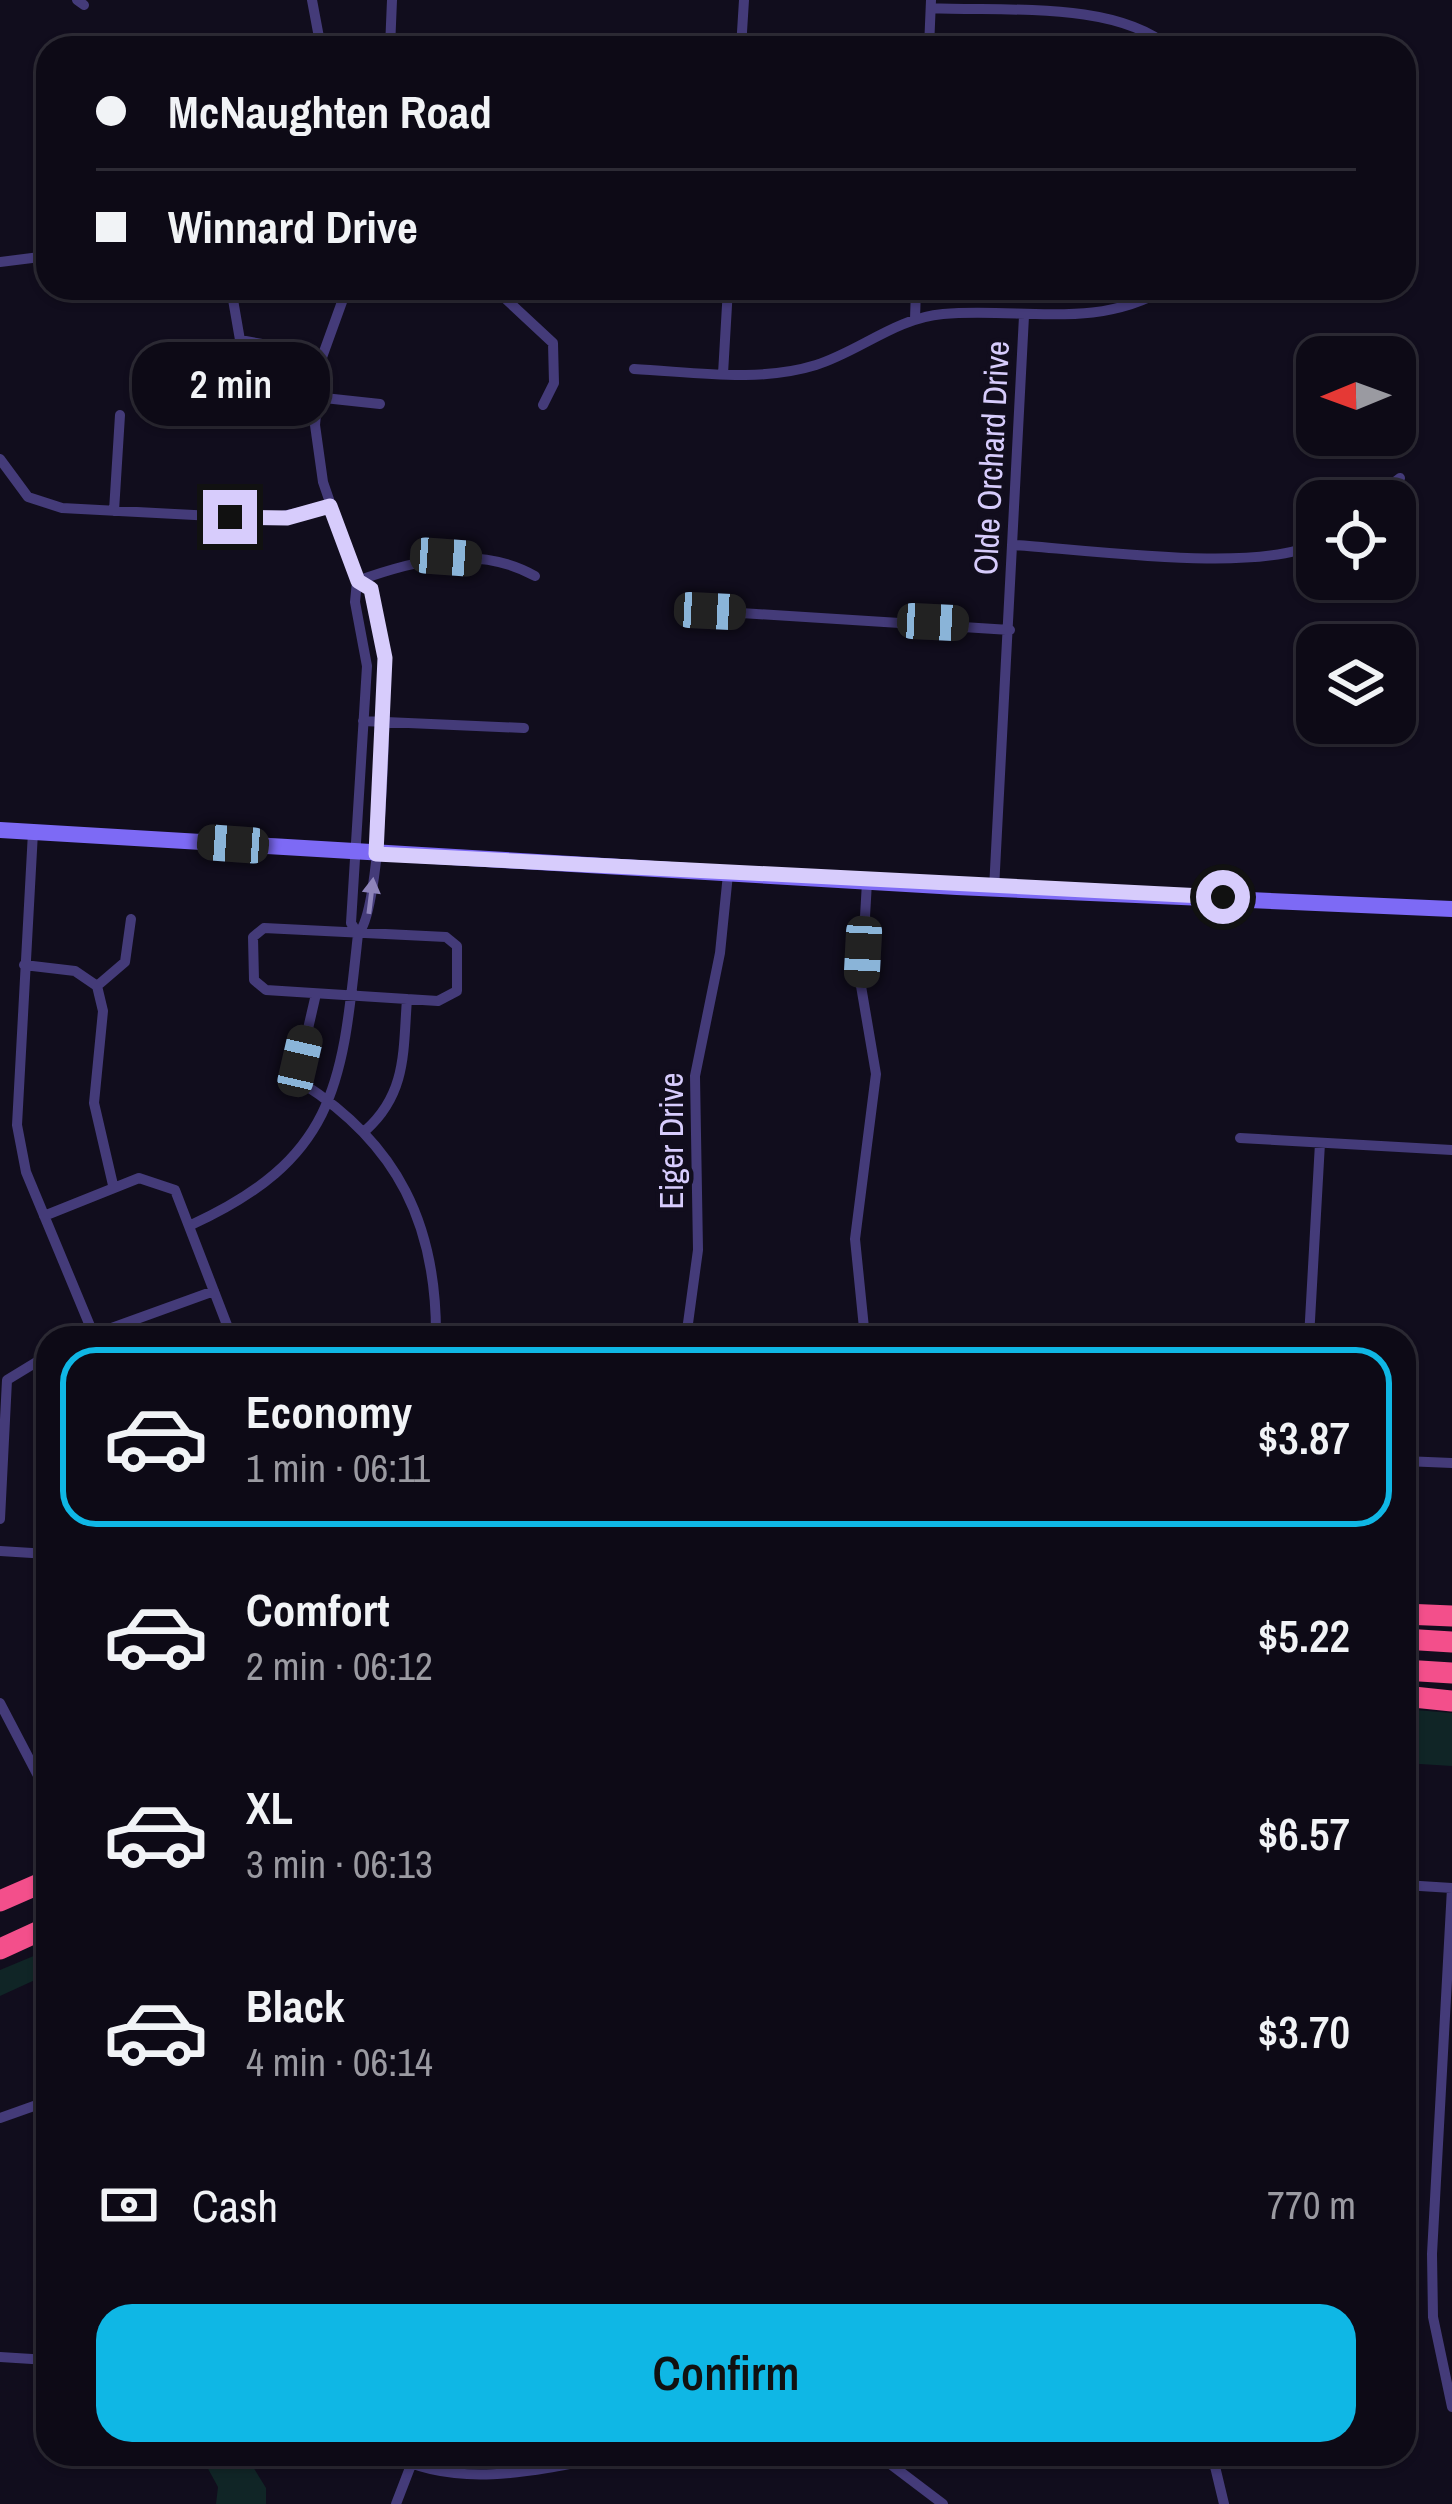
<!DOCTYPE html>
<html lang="en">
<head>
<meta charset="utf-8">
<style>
	body { margin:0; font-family:"Archivo Narrow",sans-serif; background:#16131f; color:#f1f3f6; height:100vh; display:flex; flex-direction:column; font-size:45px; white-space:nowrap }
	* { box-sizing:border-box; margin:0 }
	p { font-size:39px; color:#9a9aa1 }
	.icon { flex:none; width:66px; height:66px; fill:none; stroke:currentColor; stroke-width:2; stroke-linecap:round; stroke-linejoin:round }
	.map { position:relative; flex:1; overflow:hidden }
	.side { position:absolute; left:36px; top:1326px; width:1380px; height:1140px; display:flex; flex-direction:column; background:#0d0a16; border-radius:36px; box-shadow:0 3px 9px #0004,0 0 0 3px #2d2b35 }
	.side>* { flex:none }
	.top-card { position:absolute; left:36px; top:36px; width:1380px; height:264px; border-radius:36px; box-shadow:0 3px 9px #0004,0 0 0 3px #2d2b35; display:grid; align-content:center; height:264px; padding:0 60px; background:#0d0a16 }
	.needle { width:78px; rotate:269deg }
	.controls { position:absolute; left:1296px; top:336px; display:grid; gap:24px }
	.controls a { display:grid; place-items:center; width:120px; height:120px; border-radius:24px; background:#0d0a16; box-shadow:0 3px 9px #0004,0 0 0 3px #2d2b35; font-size:60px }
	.end { position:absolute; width:54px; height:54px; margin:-27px; border:15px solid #d7ccfc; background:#111; box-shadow:0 0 0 6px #111 }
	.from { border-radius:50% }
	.bubble { position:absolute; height:84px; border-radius:36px; background:#0d0a16; box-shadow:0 3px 9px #0004,0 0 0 3px #2d2b35; font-size:39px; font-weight:600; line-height:84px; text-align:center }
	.car { position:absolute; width:36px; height:72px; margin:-36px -18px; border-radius:15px; box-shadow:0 0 9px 3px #0007; background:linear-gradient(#222 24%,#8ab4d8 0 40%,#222 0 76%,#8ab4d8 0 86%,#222 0) }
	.top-card b { display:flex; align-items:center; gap:42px; height:114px; font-size:45px }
	.top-card b+b { border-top:3px solid #2d2b35 }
	.top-card i { width:30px; height:30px; background:#f1f3f6 }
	ul { padding:21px 0 0; list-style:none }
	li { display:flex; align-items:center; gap:36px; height:180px; margin:0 24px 18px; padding:0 36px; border:6px solid transparent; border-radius:36px }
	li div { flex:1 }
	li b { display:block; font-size:45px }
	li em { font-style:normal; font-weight:600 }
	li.on { border-color:#0fb7e5 }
	li>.icon { width:108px; height:108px; stroke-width:1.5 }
	.pay { display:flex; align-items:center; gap:30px; height:132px; padding:0 60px; font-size:45px }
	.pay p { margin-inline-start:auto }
	.cta { display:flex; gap:24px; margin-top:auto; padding:24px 60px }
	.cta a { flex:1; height:138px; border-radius:36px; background:#0fb7e5; color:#111; font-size:48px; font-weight:600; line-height:138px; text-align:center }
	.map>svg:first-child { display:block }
	.green { fill:#102526 }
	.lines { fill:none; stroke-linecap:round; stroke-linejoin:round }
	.street { stroke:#443b79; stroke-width:10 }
	.secondary { stroke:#7d6af5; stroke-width:16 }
	.highway { stroke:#f34f8b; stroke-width:21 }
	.oneway { fill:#8e84ba }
	.route { stroke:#d7ccfc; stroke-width:15 }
	.labels { text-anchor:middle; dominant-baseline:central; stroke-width:9; stroke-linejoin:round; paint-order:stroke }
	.street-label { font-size:33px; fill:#d7ccfc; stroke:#110d1d }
</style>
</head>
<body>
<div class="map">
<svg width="1452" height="2504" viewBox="0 0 1452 2504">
	<rect width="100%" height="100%" fill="#110d1d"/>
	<path class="green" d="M1404 1709 1452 1713V1766L1404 1763Z
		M48 1950V1974L0 1996V1970Z
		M200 2454H245L266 2488V2504H216L218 2487Z"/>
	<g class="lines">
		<path class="street" d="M77 0 84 5
			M312 0 321 48
			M931 8C1002 12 1115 0 1170 48
			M390 48 392 0
			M741 48 744 0
			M929 48 931 0
			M0 262 48 256
			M231 288 240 340 285 348
			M494 288 553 343 554 383 543 405
			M915 319 916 288
			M634 369C694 372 758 383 816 365 860 351 896 318 943 314 1021 307 1095 331 1167 288
			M723 374 728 288
			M315 397 380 404
			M0 459 28 497 62 508 268 519 330 506
			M1370 501 1400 478
			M114 511 120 415
			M1014 545C1082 549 1265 575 1317 542
			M357 581 371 589C377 612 384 637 385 661 386 706 382 909 358 934
			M357 581C415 560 478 544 535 576
			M710 611 1010 630
			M363 721 524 728
			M33 832 17 1125 26 1172 95 1338
			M994 889 1024 316
			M264 928 446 937 457 946V991L438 1001 266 990 254 980 253 937Z
			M24 965 75 971 97 986 103 1011 94 1103 113 1185
			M97 986 125 962 131 919
			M316 994 298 1072 302 1083C398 1144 437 1225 436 1338
			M366 1130C407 1093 403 1051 407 999
			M1240 1138 1452 1150
			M44 1216 139 1178 175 1190 232 1338
			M191 1225C339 1157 342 1082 358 934L351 923 367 666 355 602 357 581 323 482 315 425 321 360 347 288
			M84 1338 214 1291
			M686 1338 698 1250 695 1076 720 953 728 874
			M865 1338 855 1239 876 1074 861 986 867 882
			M1309 1338 1320 1143
			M1404 1461 1452 1463
			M0 1519 7 1380 48 1355
			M0 1551 48 1554
			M0 1703 46 1791
			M1404 1885 1452 1888
			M1452 1888 1432 2254 1433 2317 1452 2407
			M0 2118 48 2101
			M0 2357 48 2360
			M391 2454C458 2492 549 2468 620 2454
			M877 2454 943 2504
			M1212 2454 1224 2504
			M396 2504 411 2465"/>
		<path class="secondary" d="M0 830 957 887 1452 909"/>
		<path class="highway" d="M1404 1614 1452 1616
			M1404 1639 1452 1642
			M1404 1670 1452 1673
			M1404 1696 1452 1701
			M0 1901 48 1880
			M0 1949 48 1927"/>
	</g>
	<defs><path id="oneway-solid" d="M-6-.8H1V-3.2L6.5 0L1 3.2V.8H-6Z" transform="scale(3)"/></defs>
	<use class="oneway" href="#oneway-solid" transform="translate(371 896) rotate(-83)"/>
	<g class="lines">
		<path class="route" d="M230 517 287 518 330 506 358 581 371 589 385 658 376 854 1223 897"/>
	</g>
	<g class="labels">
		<g class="street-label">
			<text transform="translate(991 458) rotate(-87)">Olde Orchard Drive</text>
			<text transform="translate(671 1141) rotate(-90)">Eiger Drive</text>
		</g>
	</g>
</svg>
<div class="controls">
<a><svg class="needle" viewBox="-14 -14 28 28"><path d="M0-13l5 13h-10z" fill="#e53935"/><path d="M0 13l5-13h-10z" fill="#9a9aa1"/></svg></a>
<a><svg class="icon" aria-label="locate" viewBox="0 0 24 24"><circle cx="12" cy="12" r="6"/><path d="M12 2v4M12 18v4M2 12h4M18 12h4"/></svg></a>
<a><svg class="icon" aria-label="layers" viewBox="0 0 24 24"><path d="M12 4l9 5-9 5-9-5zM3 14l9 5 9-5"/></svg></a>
</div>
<i class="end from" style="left:1223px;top:897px"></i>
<i class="end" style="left:230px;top:517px"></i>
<div class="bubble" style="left:132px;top:342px;width:198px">2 min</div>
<i class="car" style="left:446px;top:557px;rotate:94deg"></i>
<i class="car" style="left:710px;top:611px;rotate:93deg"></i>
<i class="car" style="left:933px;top:622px;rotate:93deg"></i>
<i class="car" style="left:233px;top:844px;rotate:274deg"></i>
<i class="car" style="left:863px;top:952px;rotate:183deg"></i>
<i class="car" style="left:300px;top:1061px;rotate:13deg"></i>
<div class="top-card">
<b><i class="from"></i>McNaughten Road</b>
<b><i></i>Winnard Drive</b>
</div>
<section class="side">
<ul>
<li class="on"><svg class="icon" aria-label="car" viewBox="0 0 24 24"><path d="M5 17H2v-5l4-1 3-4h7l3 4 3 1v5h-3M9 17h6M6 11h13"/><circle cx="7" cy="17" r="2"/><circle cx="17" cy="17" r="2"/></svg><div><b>Economy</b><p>1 min · 06:11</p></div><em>$3.87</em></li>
<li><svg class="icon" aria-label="car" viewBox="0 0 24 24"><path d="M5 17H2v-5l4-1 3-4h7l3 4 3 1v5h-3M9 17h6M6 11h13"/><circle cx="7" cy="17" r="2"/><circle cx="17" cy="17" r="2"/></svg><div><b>Comfort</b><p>2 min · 06:12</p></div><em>$5.22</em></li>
<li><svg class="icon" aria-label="car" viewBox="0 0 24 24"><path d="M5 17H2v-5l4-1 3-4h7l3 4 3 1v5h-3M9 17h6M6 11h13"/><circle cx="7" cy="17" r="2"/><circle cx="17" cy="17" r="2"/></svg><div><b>XL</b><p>3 min · 06:13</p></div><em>$6.57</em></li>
<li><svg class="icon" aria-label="car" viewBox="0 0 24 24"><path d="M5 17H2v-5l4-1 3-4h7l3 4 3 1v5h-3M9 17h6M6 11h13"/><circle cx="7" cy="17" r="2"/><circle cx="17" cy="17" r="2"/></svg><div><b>Black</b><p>4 min · 06:14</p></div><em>$3.70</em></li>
</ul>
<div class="pay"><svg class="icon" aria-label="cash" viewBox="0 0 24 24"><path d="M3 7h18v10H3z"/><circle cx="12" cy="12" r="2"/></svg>Cash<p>770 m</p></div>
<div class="cta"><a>Confirm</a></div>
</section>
</div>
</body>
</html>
